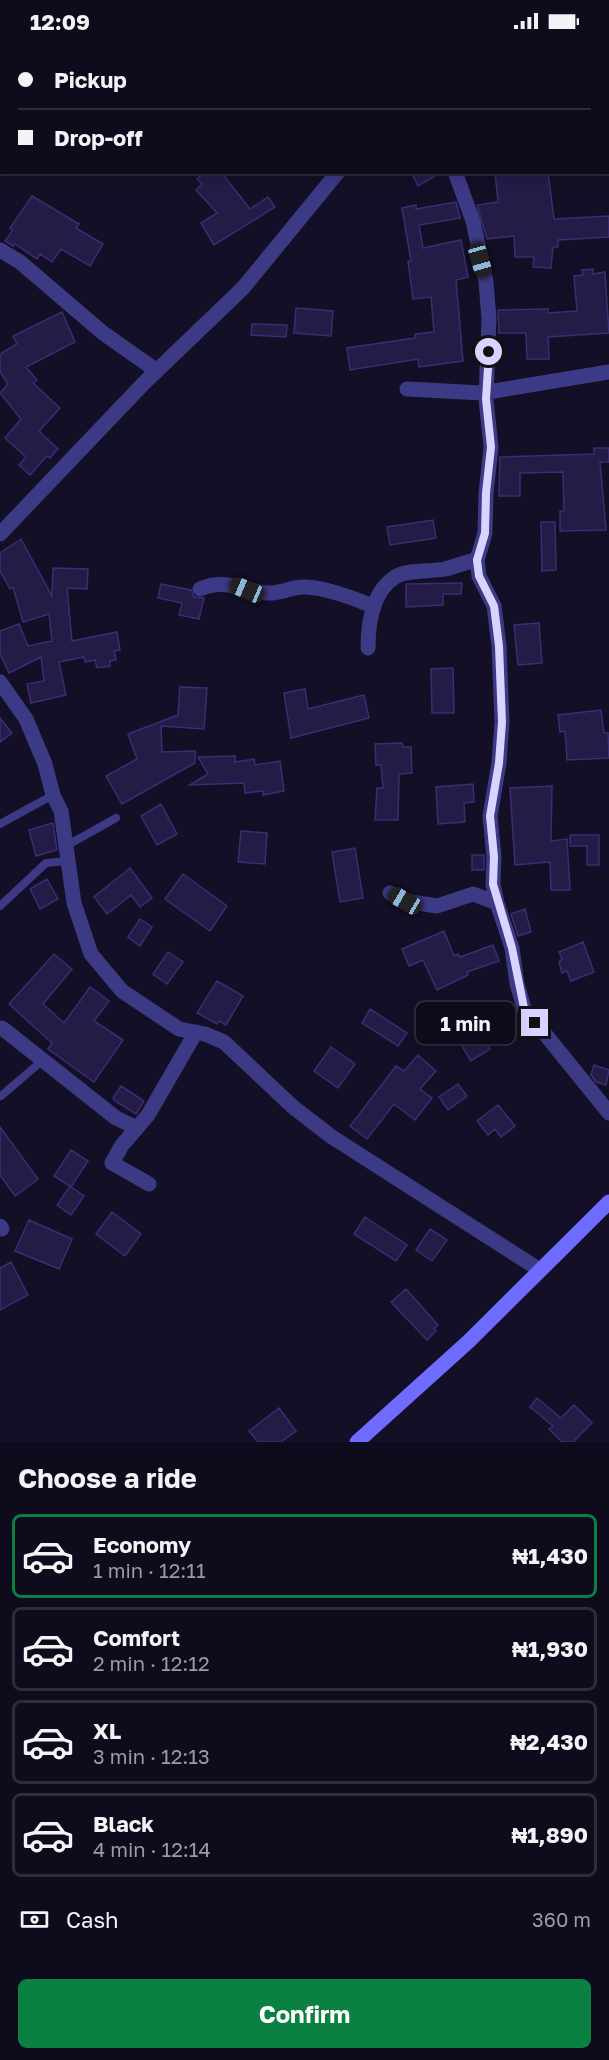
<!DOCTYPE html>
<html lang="en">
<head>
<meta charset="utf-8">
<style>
	body { margin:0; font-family:"Golos Text",sans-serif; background:#1c1929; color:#f1f3f6; height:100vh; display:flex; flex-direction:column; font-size:22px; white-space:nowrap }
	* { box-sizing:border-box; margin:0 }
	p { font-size:20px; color:#9b9ba3 }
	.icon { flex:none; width:33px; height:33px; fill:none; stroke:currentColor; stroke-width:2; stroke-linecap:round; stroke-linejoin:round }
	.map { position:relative; height:1400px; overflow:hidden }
	.panel { display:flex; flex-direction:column; background:#0e0b1c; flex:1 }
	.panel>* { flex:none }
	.guide { position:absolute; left:0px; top:0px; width:609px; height:132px; box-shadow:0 3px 15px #0003,0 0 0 2px #2e2b3b; display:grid; align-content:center; height:132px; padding:0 18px; background:#0e0b1c }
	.end { position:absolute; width:27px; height:27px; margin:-14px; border:8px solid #d9d4ff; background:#111; box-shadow:0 0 0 3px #111 }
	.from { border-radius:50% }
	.bubble { position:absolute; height:42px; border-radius:9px; background:#0e0b1c; box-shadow:0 3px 15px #0003,0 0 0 2px #2e2b3b; font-size:20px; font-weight:700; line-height:42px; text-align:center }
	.car { position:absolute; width:18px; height:36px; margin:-18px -9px; border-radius:8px; box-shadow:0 0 4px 2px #0007; background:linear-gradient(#222 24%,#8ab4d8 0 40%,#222 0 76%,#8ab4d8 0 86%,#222 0) }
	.guide b { display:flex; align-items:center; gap:21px; height:57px; font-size:22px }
	.guide b+b { border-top:2px solid #2e2b3b }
	.guide i { width:15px; height:15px; background:#f1f3f6 }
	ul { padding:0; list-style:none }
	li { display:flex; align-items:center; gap:18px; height:84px; margin:0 12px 9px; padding:0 6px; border:3px solid #2e2b3b; border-radius:9px }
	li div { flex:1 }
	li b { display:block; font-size:22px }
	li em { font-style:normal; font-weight:700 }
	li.on { border-color:#0b8043 }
	li>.icon { width:54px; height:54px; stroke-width:1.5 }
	h2 { padding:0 18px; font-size:27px; line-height:72px }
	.pay { display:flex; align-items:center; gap:15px; height:66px; padding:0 18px; font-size:22px }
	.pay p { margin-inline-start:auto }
	.action { display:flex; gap:12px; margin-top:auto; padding:12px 18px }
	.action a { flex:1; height:69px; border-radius:9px; background:#0b8043; color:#fff; font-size:24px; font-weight:700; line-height:69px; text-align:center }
	.status { display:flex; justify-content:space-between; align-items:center; height:42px; padding:0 30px; background:#0e0b1c; direction:ltr }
	.status svg { height:16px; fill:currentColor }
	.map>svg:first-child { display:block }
	.building { fill:#241b47; stroke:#3b2d73; stroke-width:1.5 }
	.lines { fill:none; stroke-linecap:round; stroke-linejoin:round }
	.lane { stroke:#3d3a85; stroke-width:8 }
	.street { stroke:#3d3a85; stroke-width:15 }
	.secondary { stroke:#6f6bff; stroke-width:15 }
	.route { stroke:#d9d4ff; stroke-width:8 }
</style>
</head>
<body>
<div class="status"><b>12:09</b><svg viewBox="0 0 49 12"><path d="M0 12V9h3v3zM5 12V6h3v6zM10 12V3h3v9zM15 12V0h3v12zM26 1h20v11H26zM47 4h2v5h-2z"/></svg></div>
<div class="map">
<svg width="609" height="1400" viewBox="0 0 609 1400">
	<rect width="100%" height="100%" fill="#130f26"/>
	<path class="building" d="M204 130H221L250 167 268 155 275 165 214 203 201 181 217 171 196 148 202 142 197 137Z
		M411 130H442L418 144Z
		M495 130H548L554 177 609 174V195L558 198V205H553L551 226 533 225 534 215H515L514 194 487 197 477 163 498 160Z
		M32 154 79 182 76 186 103 202 90 224 61 207 52 220 40 212 37 217 15 202 13 204 5 199 13 188 10 186Z
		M456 160 460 176 419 183 423 206 461 198 468 235 456 238 463 319 419 325 418 317 350 328 347 306 415 296V292L434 290 431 255 413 257 408 219H411L402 166 416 163V167Z
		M593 227V232L605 230 609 291 548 295 549 317H527L526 291H499L498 268 548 267V271L577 269 574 234 583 233 582 228Z
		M296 266 333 269 331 294 294 291Z
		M62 270 75 300 26 325 37 338 33 341 60 366 39 389 58 407 50 416 47 414 30 433 19 423 26 415 5 396 21 377 0 351 8 342 0 330V312L17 302 13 294Z
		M252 282 287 283 286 295 251 293Z
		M594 406H609V420H600L606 488 560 489V469H564L563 430 520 431V454H499L500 415 594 412Z
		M433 478 436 496 390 503 387 485Z
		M541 480H555L556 528 542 529Z
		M21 497 52 554 53 526 88 527 87 547 67 546 72 599 117 590 120 608 114 609 116 618 110 619V624L97 626 95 618 85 620 84 615 59 620 66 653 31 661 27 642 44 639 41 615 9 631 0 612V589L19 582 28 604 52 599 49 572 23 580 13 545 10 547 0 529V511Z
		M462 541 461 552H443V563L406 565V542Z
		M161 542 191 548 194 555 204 556 199 577 179 573 182 561 158 556Z
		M539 581 542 621 518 623 514 583Z
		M453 626 454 671H432L431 627Z
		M180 645 207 646 204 687 161 684 162 710 195 709V721L122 762 106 734 137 717 128 692 178 673Z
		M305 647 308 667 364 653 369 676 291 696 284 651Z
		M601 668 604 691H608L609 716 567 718 565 689 560 690 558 673Z
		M0 676 12 691 0 700Z
		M402 701 403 705H411L412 731 399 732 398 778H375L377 746H383L381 723H376L375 702Z
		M235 714V720L254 717 255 723 280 719 284 749 263 753V749L245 751 244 741 190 743 208 732 198 715Z
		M473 742 474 760 464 761 465 780 438 782 436 745Z
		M552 744 551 799 567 797 570 848H551L550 820 515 823 510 746Z
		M161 762 177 792 157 803 141 774Z
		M53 781 57 808 36 814 29 788Z
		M241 789 267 791 265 822 238 820Z
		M570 793H599V823H587V804H570Z
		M355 806 363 856 340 860 332 810Z
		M472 813H484V828H472Z
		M130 826 152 856 140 865 131 853 107 872 94 855Z
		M183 832 227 864 210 889 165 857Z
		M47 837 58 857 40 867 30 847Z
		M525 867 531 890 518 894 511 872Z
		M140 877 152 885 140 904 128 895Z
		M444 889 454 914 458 912 460 915 493 903 499 919 467 930 468 933 437 948 423 918 409 924 402 907Z
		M583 900 594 930 571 939 567 929 562 931 559 920 562 917 559 910Z
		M168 910 183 920 167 942 153 932Z
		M54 912 72 927 43 962 64 981 90 945 109 959 94 979 123 998 94 1040 48 1007 52 1001 9 962Z
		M217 939 243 954 226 983 219 979 217 982 197 971Z
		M370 967 407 991 398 1004 362 981Z
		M477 986 490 1007 471 1019 458 998Z
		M331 1005 355 1022 338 1046 314 1029Z
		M418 1013 436 1029 420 1047 432 1056 415 1078 394 1062 367 1097 350 1084 396 1024 404 1029Z
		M594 1023 609 1028 606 1043 596 1040 591 1033Z
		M458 1042 467 1054 448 1068 439 1055Z
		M121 1044 144 1059 136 1072 115 1059 113 1056Z
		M498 1063 515 1084 501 1095 495 1087 488 1093 477 1079Z
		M0 1085 38 1137 15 1154 0 1133Z
		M71 1108 88 1119 71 1145 54 1134Z
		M70 1144 84 1154 71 1173 57 1163Z
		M112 1170 141 1192 125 1214 96 1192Z
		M365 1175 407 1203 396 1219 354 1192Z
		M29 1178 72 1197 59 1227 15 1209Z
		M430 1187 447 1198 432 1219 416 1208Z
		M11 1220 28 1253 0 1268V1226Z
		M406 1247 438 1283 434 1287 436 1289 427 1298 391 1260Z
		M537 1356 561 1376 574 1363 592 1381 573 1400H562L549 1387 553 1384 530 1365Z
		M279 1366 296 1389 281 1400H258L249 1389Z"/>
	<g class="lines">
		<path class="lane" d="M0 782 53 753
			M66 804 116 776
			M0 864 46 821 68 819
			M1 1054 43 1018"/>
		<path class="street" d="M81 0V2
			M291 0 292 2
			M519 2 521 0
			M608 117H609
			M455 130 473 179 486 240 489 277 486 357 491 405 486 451 485 491 477 518 479 534 494 564 499 604 502 680 499 721 490 774 494 815 493 842 497 861
			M0 208 20 220 103 291 157 329
			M407 347 482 351 609 330
			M0 492 144 341 243 246 338 130
			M200 547C224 536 242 548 267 551 280 552 291 545 303 545 321 544 357 557 374 565
			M368 606C368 582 372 550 395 535 408 527 430 530 445 527 456 524 466 520 477 518
			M0 640 26 677 45 722 53 753 61 769 74 861 91 912 122 949 179 987 205 992 224 1000 293 1065 332 1095 540 1228
			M390 851 405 859 437 864 473 852 497 861 512 906 517 942 524 966 609 1071
			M0 987 2 986 116 1076 137 1086 148 1073 196 990
			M137 1086 122 1103 112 1121 149 1142
			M0 1184 2 1187"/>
		<path class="secondary" d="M357 1400 469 1299 609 1160"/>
	</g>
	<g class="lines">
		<path class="route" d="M489 310 486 357 491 405 486 451 485 491 477 518 479 534 494 564 499 604 502 680 499 721 490 774 494 815 493 842 512 906 524 966 535 981"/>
	</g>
</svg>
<i class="end from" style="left:489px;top:310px"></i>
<i class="end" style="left:535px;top:981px"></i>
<div class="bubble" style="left:416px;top:960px;width:99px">1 min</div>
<i class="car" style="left:480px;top:218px;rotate:164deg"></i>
<i class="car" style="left:247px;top:548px;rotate:293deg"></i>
<i class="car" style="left:405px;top:859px;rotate:300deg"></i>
<div class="guide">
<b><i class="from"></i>Pickup</b>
<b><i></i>Drop-off</b>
</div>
</div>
<section class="panel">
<h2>Choose a ride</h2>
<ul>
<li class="on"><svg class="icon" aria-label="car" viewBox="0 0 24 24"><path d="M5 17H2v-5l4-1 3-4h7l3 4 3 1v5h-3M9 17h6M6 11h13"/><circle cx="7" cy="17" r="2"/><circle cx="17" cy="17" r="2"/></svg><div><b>Economy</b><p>1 min · 12:11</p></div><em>₦1,430</em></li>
<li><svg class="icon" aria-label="car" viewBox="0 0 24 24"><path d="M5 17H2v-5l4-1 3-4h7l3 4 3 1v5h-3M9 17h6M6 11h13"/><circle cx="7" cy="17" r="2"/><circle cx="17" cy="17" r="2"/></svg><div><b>Comfort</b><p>2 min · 12:12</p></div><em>₦1,930</em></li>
<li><svg class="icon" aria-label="car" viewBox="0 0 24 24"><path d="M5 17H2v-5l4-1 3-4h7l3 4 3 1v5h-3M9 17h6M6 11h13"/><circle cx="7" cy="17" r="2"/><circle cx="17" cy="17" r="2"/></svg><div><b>XL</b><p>3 min · 12:13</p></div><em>₦2,430</em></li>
<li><svg class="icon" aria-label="car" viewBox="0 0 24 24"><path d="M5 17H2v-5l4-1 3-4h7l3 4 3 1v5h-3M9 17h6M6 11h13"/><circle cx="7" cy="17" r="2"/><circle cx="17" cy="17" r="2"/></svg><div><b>Black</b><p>4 min · 12:14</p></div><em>₦1,890</em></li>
</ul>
<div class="pay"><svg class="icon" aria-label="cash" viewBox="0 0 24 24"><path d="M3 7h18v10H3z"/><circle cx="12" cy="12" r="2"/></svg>Cash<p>360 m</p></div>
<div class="action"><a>Confirm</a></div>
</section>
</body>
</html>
